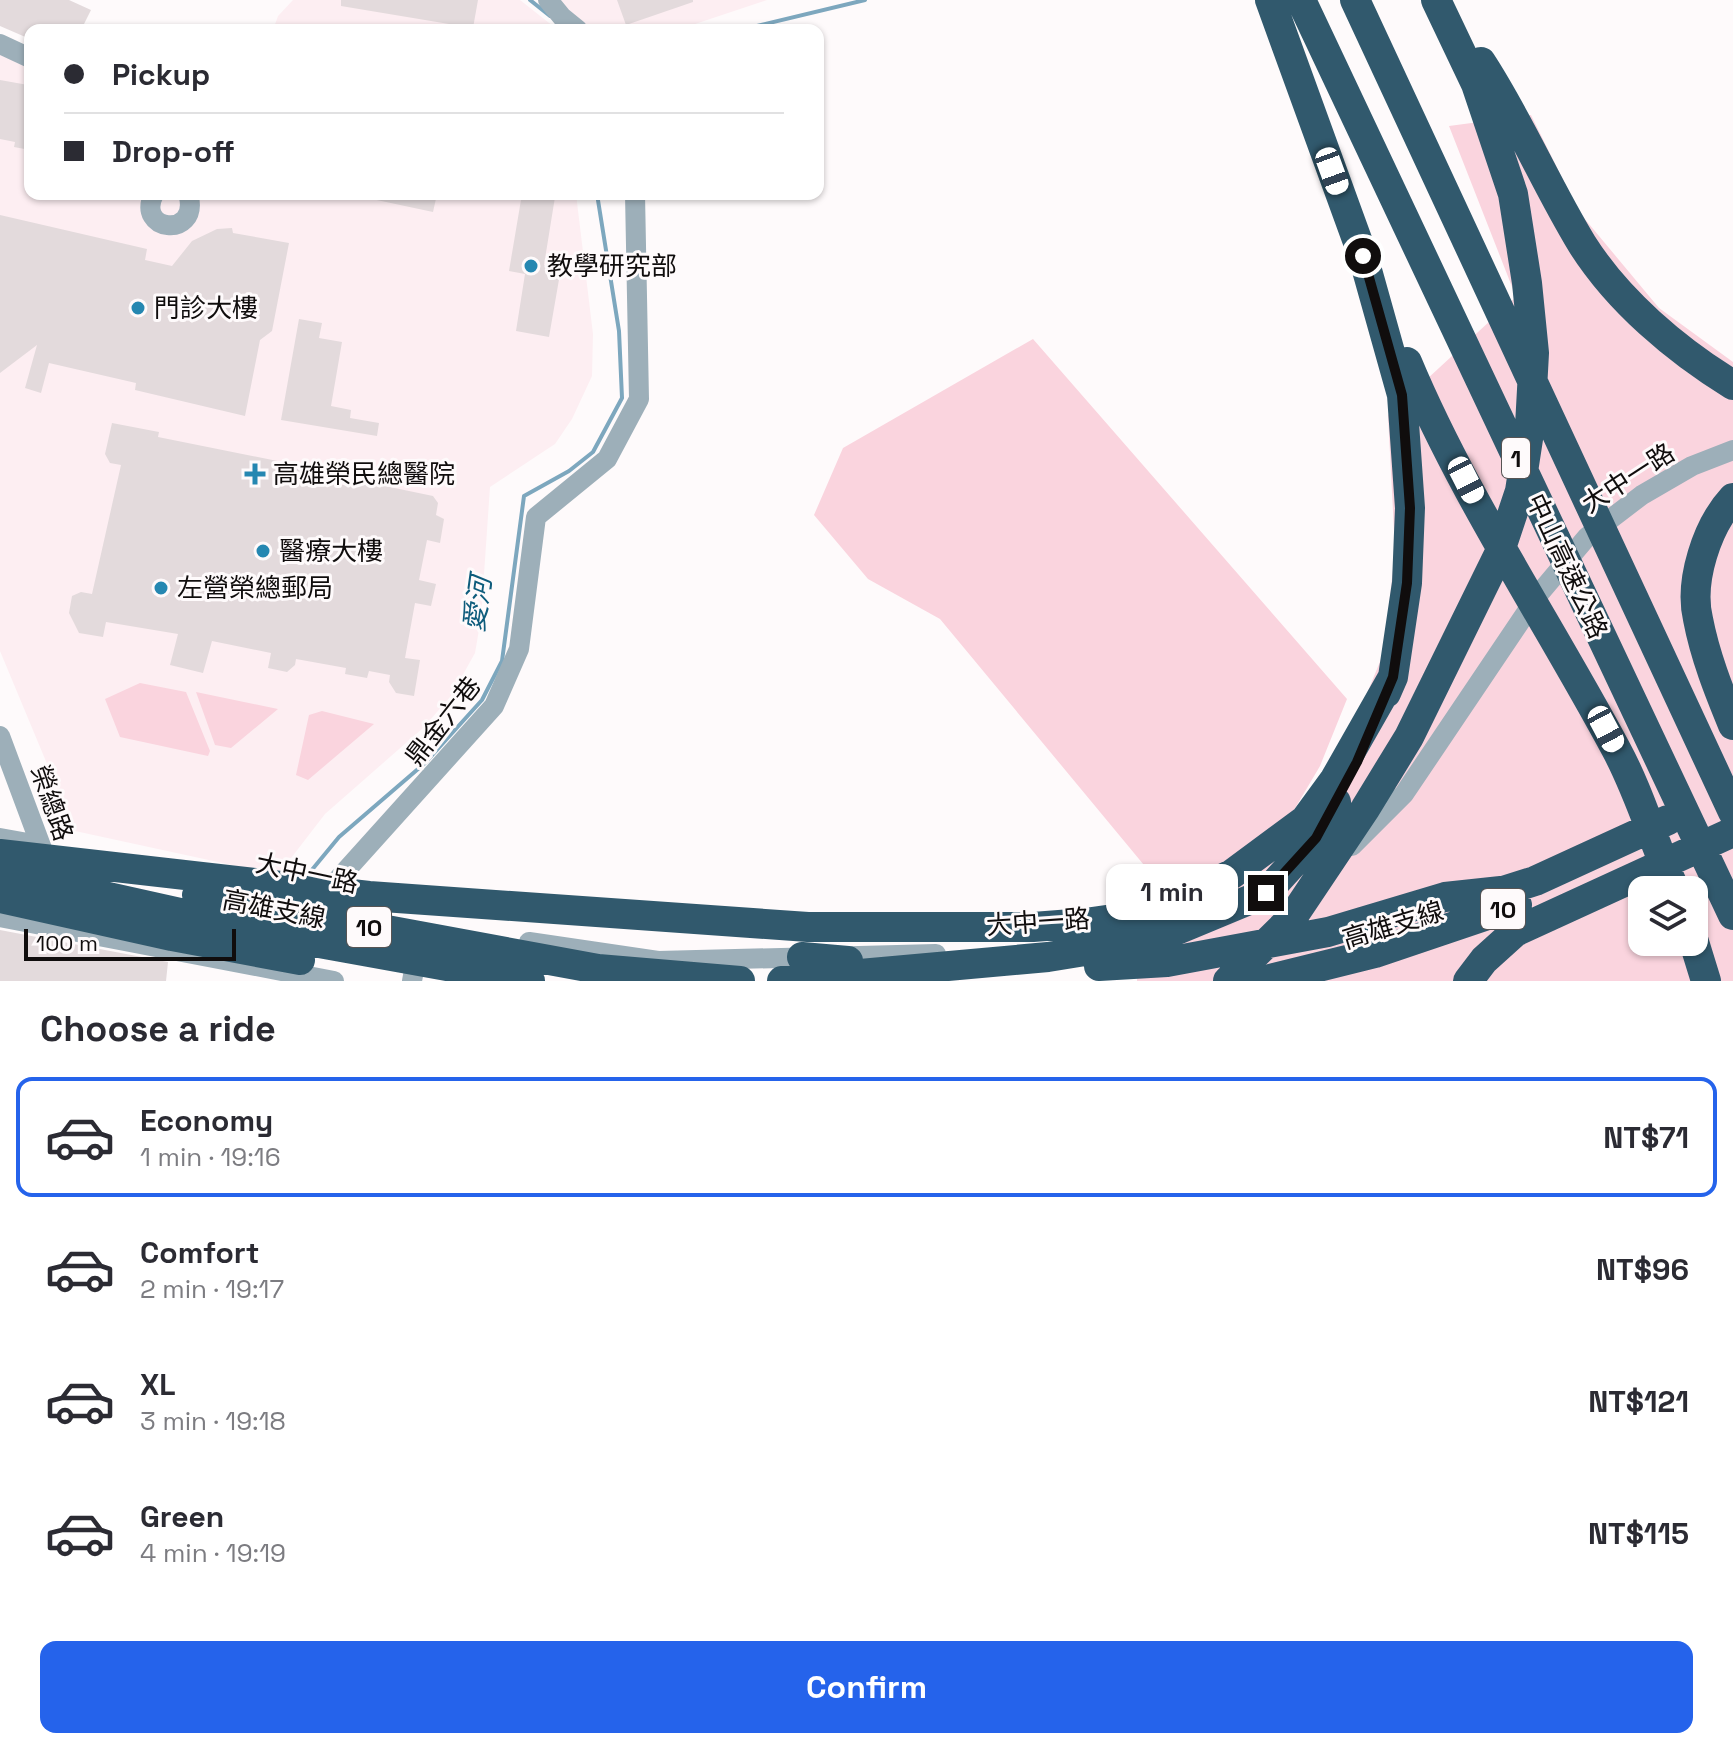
<!DOCTYPE html>
<html lang="en">
<head>
<meta charset="utf-8">
<style>
	body { margin:0; font-family:"Space Grotesk","Noto Sans TC",sans-serif; background:#f2f2f3; color:#2b2b33; height:100vh; display:flex; flex-direction:column; font-size:30px; white-space:nowrap }
	* { box-sizing:border-box; margin:0 }
	p { font-size:26px; color:#7c7c81 }
	.icon { flex:none; width:44px; height:44px; fill:none; stroke:currentColor; stroke-width:2; stroke-linecap:round; stroke-linejoin:round }
	.map { position:relative; height:981px; overflow:hidden }
	.side { display:flex; flex-direction:column; background:#fff; flex:1 }
	.side>* { flex:none }
	.hud { position:absolute; left:24px; top:24px; width:800px; height:176px; border-radius:16px; box-shadow:0 2px 6px #0004; display:grid; align-content:center; height:176px; padding:0 40px; background:#fff }
	.fabs { position:absolute; left:1628px; top:876px; display:grid; gap:16px }
	.fabs a { display:grid; place-items:center; width:80px; height:80px; border-radius:16px; background:#fff; box-shadow:0 2px 6px #0004; font-size:40px }
	.scale { position:absolute; left:24px; bottom:20px; width:212px; box-sizing:border-box; padding-left:8px; border:4px solid #100d0d; border-top:0; font-size:22px; line-height:28px; white-space:nowrap; color:#100d0d; -webkit-text-stroke:6px #fefafb; paint-order:stroke }
	.end { position:absolute; width:36px; height:36px; margin:-18px; border:10px solid #100d0d; background:#fff; box-shadow:0 0 0 4px #fff }
	.from { border-radius:50% }
	.bubble { position:absolute; height:56px; border-radius:16px; background:#fff; box-shadow:0 2px 6px #0004; font-size:26px; font-weight:700; line-height:56px; text-align:center }
	.car { position:absolute; width:24px; height:48px; margin:-24px -12px; border-radius:10px; box-shadow:0 0 6px 2px #0007; background:linear-gradient(#fff 24%,#345 0 40%,#fff 0 76%,#345 0 86%,#fff 0) }
	.hud b { display:flex; align-items:center; gap:28px; height:76px; font-size:30px }
	.hud b+b { border-top:2px solid #e1e1e2 }
	.hud i { width:20px; height:20px; background:#2b2b33 }
	ul { padding:0; list-style:none }
	li { display:flex; align-items:center; gap:24px; height:120px; margin:0 16px 12px; padding:0 24px; border:4px solid transparent; border-radius:16px }
	li div { flex:1 }
	li b { display:block; font-size:30px }
	li em { font-style:normal; font-weight:700 }
	li.current { border-color:#2563eb }
	li>.icon { width:72px; height:72px; stroke-width:1.5 }
	h2 { padding:0 40px; font-size:36px; line-height:96px }
	.action { display:flex; gap:16px; margin-top:auto; padding:16px 40px }
	.action a { flex:1; height:92px; border-radius:16px; background:#2563eb; color:#fff; font-size:32px; font-weight:700; line-height:92px; text-align:center }
	.map>svg:first-child { display:block }
	.built { fill:#fdeef2 }
	.green { fill:#fad4de; fill-rule:evenodd }
	.lines { fill:none; stroke-linecap:round; stroke-linejoin:round }
	.stream { stroke:#7da7be; stroke-width:4 }
	.building { fill:#e3dadc }
	.minor { stroke:#9dafb9; stroke-width:20 }
	.highway { stroke:#31596d; stroke-width:30 }
	.route { stroke:#100d0d; stroke-width:10 }
	.poi-dot { fill:#2587b1; stroke:#fefafb; stroke-width:3 }
	.labels { text-anchor:middle; dominant-baseline:central; stroke-width:6; stroke-linejoin:round; paint-order:stroke }
	.shield { fill:#fefafb; stroke:#575454; stroke-width:2 }
	.shield-label { font-size:24px; font-weight:bold; fill:#100d0d }
	.poi-label { font-size:26px; fill:#100d0d; stroke:#fefafb; text-anchor:start }
	.street-label { font-size:26px; fill:#100d0d; stroke:#fefafb }
	.water-label { font-size:28px; font-style:italic; fill:#0e5c7c; stroke:#fefafb }
</style>
</head>
<body>
<div class="map">
<svg width="1733" height="981" viewBox="0 0 1733 981">
	<rect width="100%" height="100%" fill="#fefafb"/>
	<path class="built" d="M293 0H520L558 30H273L278 16Z
		M556 0H767L677 30H588Z
		M0 54 30 68V194H576L593 334 592 376 572 419 555 444 490 487 481 618 475 653 451 696 423 728 325 814 278 875 75 831 0 651Z"/>
	<path class="green" d="M1531 115 1579 212 1659 308 1733 362V981H1137V957L1252 873 1349 737 1384 652 1395 550 1388 415 1516 297 1449 126ZM1642 890H1694V942H1642Z
		M1033 339 1347 699 1320 766 1294 810 1219 872 1163 888 940 619 868 579 814 515 843 448Z
		M140 683 186 692 210 751 208 756 120 737 105 699Z
		M196 692 278 709 231 748 215 745Z
		M322 711 374 724 308 780 296 775 309 715Z"/>
	<g class="lines">
		<path class="stream" d="M530 0 550 16
			M740 30 865 0
			M306 877 339 837 425 763 482 700 502 661 524 496 569 471 593 452 622 398 619 331 597 194"/>
	</g>
	<path class="building" d="M0 0H69L91 10 81 30H30V39L0 26Z
		M341 0H478L473 28 341 6Z
		M617 0H693V2L626 25Z
		M0 80 28 85 30 150 14 147 15 142 0 139Z
		M373 194H437L433 212 372 199Z
		M522 194 555 197 544 265 561 268 549 337 516 331 525 274 509 271Z
		M0 215 147 249 145 260 172 266 192 241 217 229 232 228 233 233 289 243 272 331 260 340 245 416 135 390 136 383 49 363 41 393 25 388 37 345 0 373Z
		M299 319 322 323 319 338 342 342 331 406 351 410 350 418 379 423 377 436 281 420Z
		M112 423 159 432 158 437 307 467 306 473 332 478 331 483 356 487 361 481 433 496 438 503 436 515 444 519 440 543 427 540 419 580 436 584 431 606 415 603 405 658 420 660 414 696 396 693 389 682 390 675 369 671 367 678 345 674 346 668 296 659 295 665 287 672 268 668 271 653 212 641 203 673 170 665 178 634 106 622 103 637 79 633 69 613 72 596 81 592 92 594 121 465 110 463 105 454Z
		M0 930 168 962 166 981H0Z"/>
	<g class="lines">
		<path class="minor" d="M548 0 562 17 578 30
			M0 44 30 58
			M154 194C135 231 198 239 189 197
			M0 736 44 854
			M0 838 39 845
			M1352 846 1404 794 1538 595 1587 537 1642 495 1692 466 1733 450
			M323 896 494 706 519 649 536 517 607 459 639 399 635 194
			M0 917 334 981
			M529 942 658 961 936 954
			M412 981 418 948"/>
		<path class="highway" d="M1270 0 1363 256 1402 395 1410 508 1407 583 1393 677 1386 693
			M1301 0 1733 915
			M1355 0 1733 812
			M1481 62C1519 120 1546 185 1582 244 1618 301 1676 350 1733 385
			M1407 362C1462 494 1548 622 1616 749 1640 793 1654 844 1675 890
			M1733 498C1707 526 1689 581 1698 619 1705 656 1719 691 1733 725
			M0 854 369 896 808 927H1033L1085 923 1134 916 1192 893 1232 874 1305 820 1335 779 1393 677
			M0 873 297 939 530 981
			M197 895 598 969 740 981
			M1484 897 1535 881 1668 820
			M0 898 172 936 300 960
			M1694 942 1706 981
			M802 957 848 961
			M1099 966 1167 962 1328 932 1445 897 1501 891
			M782 981 1048 957 1153 940 1266 893 1316 838 1336 802
			M1228 981 1292 918 1365 809 1409 737 1499 554 1520 491 1530 426 1534 353 1527 283 1513 194 1476 84 1436 0
			M1262 981 1375 953 1517 905
			M1468 981 1484 960 1515 932 1733 832"/>
	</g>
	<g class="lines">
		<path class="route" d="M1266 893 1316 838 1357 762 1393 677 1407 583 1410 508 1402 395 1363 256"/>
	</g>
	<g class="poi-dot">
		<circle cx="531" cy="266" r="8"/>
		<circle cx="138" cy="308" r="8"/>
		<path d="M251 462h8v8h8v8h-8v8h-8v-8h-8v-8h8z"/>
		<circle cx="263" cy="551" r="8"/>
		<circle cx="161" cy="588" r="8"/>
	</g>
	<g class="labels">
		<g class="shield">
			<rect x="1502" y="438" width="28" height="40" rx="6"/>
			<rect x="1481" y="889" width="44" height="40" rx="6"/>
			<rect x="347" y="907" width="44" height="40" rx="6"/>
		</g>
		<g class="shield-label">
			<text x="1516" y="458">1</text>
			<text x="1503" y="909">10</text>
			<text x="369" y="927">10</text>
		</g>
		<g class="poi-label">
			<text x="547" y="266">教學研究部</text>
			<text x="154" y="308">門診大樓</text>
			<text x="273" y="474">高雄榮民總醫院</text>
			<text x="279" y="551">醫療大樓</text>
			<text x="177" y="588">左營榮總郵局</text>
		</g>
		<g class="street-label">
			<text transform="translate(1628 478) rotate(-33)">大中一路</text>
			<text transform="translate(1567 566) rotate(65)">中山高速公路</text>
			<text transform="translate(443 721) rotate(-52)">鼎金六巷</text>
			<text transform="translate(52 803) rotate(71)">榮總路</text>
			<text transform="translate(307 873) rotate(12)">大中一路</text>
			<text transform="translate(274 909) rotate(11)">高雄支線</text>
			<text transform="translate(1038 922) rotate(-4)">大中一路</text>
			<text transform="translate(1393 925) rotate(-17)">高雄支線</text>
		</g>
		<g class="water-label">
			<text transform="translate(477 604) rotate(-82)">愛河</text>
		</g>
	</g>
</svg>
<div class="fabs">
<a><svg class="icon" aria-label="layers" viewBox="0 0 24 24"><path d="M12 4l9 5-9 5-9-5zM3 14l9 5 9-5"/></svg></a>
</div>
<div class="scale">100 m</div>
<i class="end from" style="left:1363px;top:256px"></i>
<i class="end" style="left:1266px;top:893px"></i>
<div class="bubble" style="left:1106px;top:864px;width:132px">1 min</div>
<i class="car" style="left:1332px;top:171px;rotate:160deg"></i>
<i class="car" style="left:1466px;top:480px;rotate:153deg"></i>
<i class="car" style="left:1606px;top:729px;rotate:152deg"></i>
<div class="hud">
<b><i class="from"></i>Pickup</b>
<b><i></i>Drop-off</b>
</div>
</div>
<section class="side">
<h2>Choose a ride</h2>
<ul>
<li class="current"><svg class="icon" aria-label="car" viewBox="0 0 24 24"><path d="M5 17H2v-5l4-1 3-4h7l3 4 3 1v5h-3M9 17h6M6 11h13"/><circle cx="7" cy="17" r="2"/><circle cx="17" cy="17" r="2"/></svg><div><b>Economy</b><p>1 min · 19:16</p></div><em>NT$71</em></li>
<li><svg class="icon" aria-label="car" viewBox="0 0 24 24"><path d="M5 17H2v-5l4-1 3-4h7l3 4 3 1v5h-3M9 17h6M6 11h13"/><circle cx="7" cy="17" r="2"/><circle cx="17" cy="17" r="2"/></svg><div><b>Comfort</b><p>2 min · 19:17</p></div><em>NT$96</em></li>
<li><svg class="icon" aria-label="car" viewBox="0 0 24 24"><path d="M5 17H2v-5l4-1 3-4h7l3 4 3 1v5h-3M9 17h6M6 11h13"/><circle cx="7" cy="17" r="2"/><circle cx="17" cy="17" r="2"/></svg><div><b>XL</b><p>3 min · 19:18</p></div><em>NT$121</em></li>
<li><svg class="icon" aria-label="car" viewBox="0 0 24 24"><path d="M5 17H2v-5l4-1 3-4h7l3 4 3 1v5h-3M9 17h6M6 11h13"/><circle cx="7" cy="17" r="2"/><circle cx="17" cy="17" r="2"/></svg><div><b>Green</b><p>4 min · 19:19</p></div><em>NT$115</em></li>
</ul>
<div class="action"><a>Confirm</a></div>
</section>
</body>
</html>
